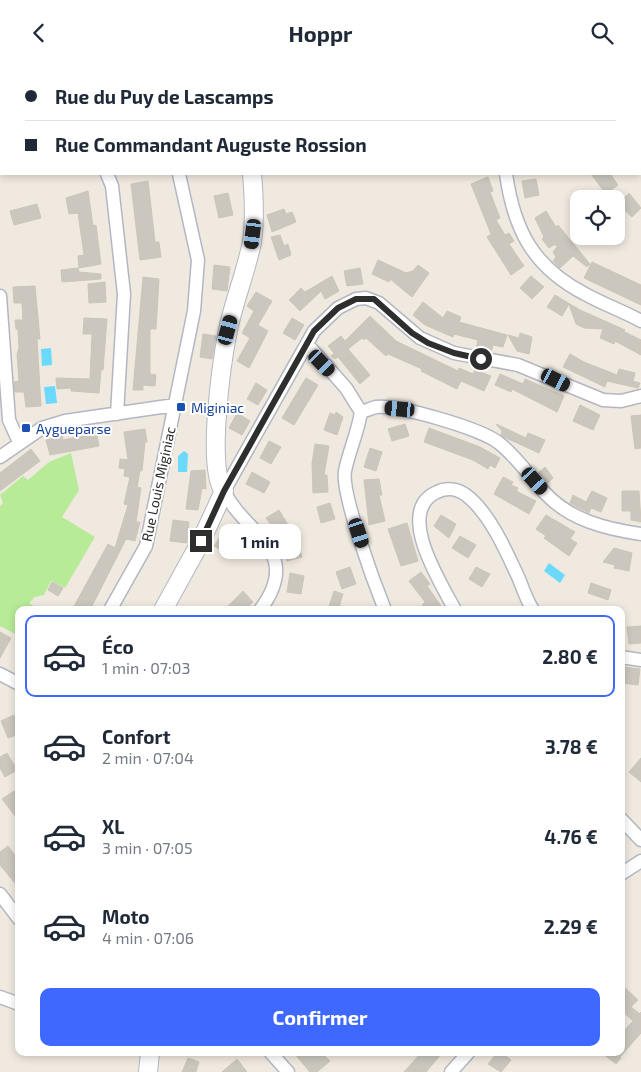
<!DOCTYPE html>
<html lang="fr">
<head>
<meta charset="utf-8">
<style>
	body { margin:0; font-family:"Exo 2",sans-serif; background:#f6f6f7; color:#1f2937; height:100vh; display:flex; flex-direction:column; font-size:19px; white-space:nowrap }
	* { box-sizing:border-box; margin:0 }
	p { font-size:16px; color:#747a83 }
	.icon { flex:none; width:28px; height:28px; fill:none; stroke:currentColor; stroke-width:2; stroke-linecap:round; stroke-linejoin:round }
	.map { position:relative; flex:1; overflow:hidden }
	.panel { position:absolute; left:15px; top:541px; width:610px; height:450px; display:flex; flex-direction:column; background:#fff; border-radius:10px; box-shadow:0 2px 8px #0003 }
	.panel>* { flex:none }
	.banner { position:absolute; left:0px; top:0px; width:641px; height:110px; box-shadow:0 2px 8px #0003; display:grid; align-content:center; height:110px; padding:0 25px; background:#fff }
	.tools { position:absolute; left:570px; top:125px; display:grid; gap:10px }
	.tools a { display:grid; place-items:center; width:55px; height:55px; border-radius:10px; background:#fff; box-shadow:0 2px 8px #0003; font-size:25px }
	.end { position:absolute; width:22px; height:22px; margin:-11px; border:6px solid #2e2e2e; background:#fff; box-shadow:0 0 0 2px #fff }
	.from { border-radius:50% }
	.bubble { position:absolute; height:35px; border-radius:10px; background:#fff; box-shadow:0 2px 8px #0003; font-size:16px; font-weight:700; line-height:35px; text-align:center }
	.car { position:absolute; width:15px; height:30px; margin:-15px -8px; border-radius:6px; box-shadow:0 0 4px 1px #0007; background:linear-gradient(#222 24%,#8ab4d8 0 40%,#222 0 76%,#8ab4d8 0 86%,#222 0) }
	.banner b { display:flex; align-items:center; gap:18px; height:48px; font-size:19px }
	.banner b+b { border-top:1px solid #e0e1e3 }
	.banner i { width:12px; height:12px; background:#1f2937 }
	ul { padding:9px 0 0; list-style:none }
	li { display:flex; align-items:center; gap:15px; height:82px; margin:0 10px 8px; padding:0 15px; border:2px solid transparent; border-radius:10px }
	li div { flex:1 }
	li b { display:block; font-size:19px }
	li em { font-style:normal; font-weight:700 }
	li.active { border-color:#3e68ff }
	li>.icon { width:45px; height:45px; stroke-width:1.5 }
	.action { display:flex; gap:10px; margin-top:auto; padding:10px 25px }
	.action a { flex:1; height:58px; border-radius:10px; background:#3e68ff; color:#fff; font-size:20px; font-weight:700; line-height:58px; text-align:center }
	header { display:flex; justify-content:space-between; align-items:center; height:65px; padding:0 25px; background:#fff; font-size:22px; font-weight:700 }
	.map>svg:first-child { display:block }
	.green { fill:#b7eb97 }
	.water { fill:#6ad9fb }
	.building { fill:#cbc7be; stroke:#ccc5b8 }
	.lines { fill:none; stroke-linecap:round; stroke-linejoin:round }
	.street-casing { stroke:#b3b7c2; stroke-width:15 }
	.secondary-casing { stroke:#b3b7c2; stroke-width:20 }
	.street { stroke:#fff; stroke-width:12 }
	.secondary { stroke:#fff; stroke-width:18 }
	.route { stroke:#2e2e2e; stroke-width:6 }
	.transit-dot { fill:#1a4fb4; stroke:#fff; stroke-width:2 }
	.labels { text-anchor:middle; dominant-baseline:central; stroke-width:4; stroke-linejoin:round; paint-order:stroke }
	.transit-label { font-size:14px; fill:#164399; stroke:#fff; text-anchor:start }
	.street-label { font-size:14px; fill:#2e2e2e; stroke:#fff }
</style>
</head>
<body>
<header><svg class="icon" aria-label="back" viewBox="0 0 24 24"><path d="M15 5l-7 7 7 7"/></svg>Hoppr<svg class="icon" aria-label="search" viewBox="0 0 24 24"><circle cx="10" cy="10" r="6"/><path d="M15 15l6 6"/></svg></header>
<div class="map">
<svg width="641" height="1007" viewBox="0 0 641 1007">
	<rect width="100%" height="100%" fill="#f0e9e0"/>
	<path class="green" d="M71 388 79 425 62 452 95 472 65 523 51 516 44 530 35 532 29 538 40 545H19V571L0 561V441L3 438 0 430 23 411 28 415 49 397Z"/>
	<path class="water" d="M51 283 52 300 42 301 41 284Z
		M55 321 57 338 46 339 44 322Z
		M184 386 188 389 187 407H178V391Z
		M549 498 565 510 560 518 544 506Z"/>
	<path class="building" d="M591 109H610L618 120 606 129Z
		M488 112 493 126 490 127 500 153 496 155 505 170 509 168 514 176 509 179 524 201 511 210 487 172 491 169 471 119Z
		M536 114 539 130 525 133 522 116Z
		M148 116 155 177H159L161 192 140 195 131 119Z
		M88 126 93 161 96 160 101 199 79 203 78 191 84 190 78 148 69 149 66 133Z
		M228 128 233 150 219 153 214 131Z
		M629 128 641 143 632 152 618 139Z
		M37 139 41 153 14 160 10 146Z
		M284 144 286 149 292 147 296 157 272 167 267 150Z
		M546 146 556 162 558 160 590 199 587 202 573 191 560 203 553 196 556 192 553 187 557 182 555 179 549 183 542 174 544 172 535 153Z
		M280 170 284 181 288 179 291 190 279 195 271 172Z
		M378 195 406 208 413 206 418 200 429 208 412 232 390 214 389 217 372 209Z
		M592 197 641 220V240L584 213Z
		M214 200 230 202 227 226 212 224Z
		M78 203 79 207 101 209V214L62 217 61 205Z
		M360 203 363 219 347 221 344 206Z
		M332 211 339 226 325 234 321 226 300 246 289 235 301 223 305 227Z
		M531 211 544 222 532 234 520 223Z
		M143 212 159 214 156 264H150V309L156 310 155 321 143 320V325H133Z
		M105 217 106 237 89 238 88 219Z
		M35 221 40 274H37L41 341 26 342 24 327H15L14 317 19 316 17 289 19 283 18 264H16L15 255H23L22 238H14L13 222Z
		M256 227 272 236 258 260 268 266 249 303 237 296 250 273 242 268 254 246 247 241Z
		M555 230 580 245 625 265 623 266 641 275V290L615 276 614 279 600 273 603 264 584 263 576 259 569 239 562 251 547 242Z
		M423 237 443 253 447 246 461 252 459 257 507 270 503 282 493 280 491 287 476 284 478 275 454 269 453 272 425 260 413 250Z
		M370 251 396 276 458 306 459 303 473 309 475 305 491 311 484 326 461 316 457 324 421 306 422 304 388 289 386 291 366 273 364 275 362 273 348 284 370 310 360 319 338 292 335 294 331 291 334 288 328 281 341 271 345 276Z
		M84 253 107 254 103 305H101L99 328 71 326V323L57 324 56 313 90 314 92 269H83Z
		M292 253 304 260 295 275 283 268Z
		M520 268 532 272 529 289 517 286 508 270 519 273Z
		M203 269 216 271 212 294 200 292Z
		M570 289 584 297 617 310 619 304 635 308 633 316 640 318 638 323 607 316 605 322 563 302Z
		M500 309 523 319 525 314 564 331 557 347 512 324 511 327 495 320Z
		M306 313 318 320 294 360 282 353Z
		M256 318 267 325 258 340 247 334Z
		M580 340 600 350 593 365 573 356Z
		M336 347 343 352 337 370 324 365 330 348 335 350Z
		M237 348 250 356 242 370 229 363Z
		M641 350V383L635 384 631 351Z
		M405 359 409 371 392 376 388 364Z
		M496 359 526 373 528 368 545 375 539 388 506 373 501 370 502 366Z
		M429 363 480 382 500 393 495 403 490 400 488 404 473 395 424 377Z
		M145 364 147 377H145L142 406H140L137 422 141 423 136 457H140L135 476 126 474 90 545H72L108 479 115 483 128 440 124 439 130 412 124 411 125 404 119 403 120 394 128 395 124 367Z
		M96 365 99 381 50 390 46 375 62 371 63 375 88 370V366Z
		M269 376 281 382 271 399 260 393Z
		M315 379 329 381 324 410H327L328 427 313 428 312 398Z
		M370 383 382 387 376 406 364 402Z
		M31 384 40 396 0 426V408Z
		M545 402 553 413 547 419 538 408Z
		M205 405 206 424 202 423 198 445 186 444 191 406Z
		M252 407 270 417 264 428 246 419Z
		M503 412 513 417 511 420 518 423 516 426 536 436 529 449 494 429Z
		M379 414 382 430H379L385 456 369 460 364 415Z
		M592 426 607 433 601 447 591 443 589 448 570 438 573 430 586 437Z
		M622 426H639L641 457 631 455V446H622Z
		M330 438 335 454 321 458 317 442Z
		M279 445 291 465 293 463 302 492 287 496 280 472 266 453Z
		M441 450 456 459 449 473 434 461Z
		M546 450 575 467 570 474 577 478 569 491 544 473 546 471 536 464Z
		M173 455 189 457 187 478 170 476Z
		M407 458 418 496 401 501 388 464Z
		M228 460 237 469 225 487 214 481Z
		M460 471 476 480 468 493 452 483Z
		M614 483 632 488 629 506 614 503 615 500 603 497Z
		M350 502 356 519 342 524 336 507Z
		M476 502 490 509 482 522 469 514Z
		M421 507 430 519 427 521 444 545H426L422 540 425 537 409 516Z
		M290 508 304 511 301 529 287 527Z
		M52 517 63 523 58 531 48 525Z
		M591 518 611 525 608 535 588 528Z
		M243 526 253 537 245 545H224Z
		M334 526 343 529 338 545H328Z
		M641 561V578L629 579 627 562Z
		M0 567 11 573 0 593Z
		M624 602 640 604 638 620 622 618Z
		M14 650 19 660V669L8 673 1 656Z
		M7 688 17 705 5 712 0 703V692Z
		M641 693V717L629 707Z
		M14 726 19 733V756L2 734Z
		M8 781 17 793 14 795 19 801V823L0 800V787Z
		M621 919 638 935 631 942 640 949 641 947V968L620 992 621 993 616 999 602 988H621V969L633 956 621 945Z
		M294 988H322L330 996 317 1007H310Z
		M421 988H442L426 1007H404Z
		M497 988H502L511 995 501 1007 488 999Z
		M188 993 199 997 196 1007H182Z
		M237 994 247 1007H222Z"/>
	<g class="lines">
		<defs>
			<path id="street" d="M90 0 92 1
				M496 0 497 1
				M587 1V0
				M0 17 1 16
				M0 36 1 38
				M640 96 641 97
				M107 109 112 121 124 229 117 349
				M506 109C514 165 533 202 585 229 603 239 623 246 641 256
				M0 231 9 355 19 377
				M307 279 346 323 361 347C358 367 349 386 345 406 341 429 375 520 385 545
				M361 347C366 346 371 343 376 342 397 339 482 364 499 378 517 392 530 412 545 428 570 455 606 464 641 469
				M0 392 42 363 65 356 175 340
				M110 545 146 481 194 246 198 195 179 109
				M260 545C305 485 244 469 224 426L314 266 338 243 356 234 366 233 379 238 420 273 454 288 518 300 603 335 621 336 641 331
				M455 545C441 518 394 446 437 427 447 422 458 424 466 430 490 448 507 488 519 514 523 524 527 536 533 545
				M621 592 641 595
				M0 609 19 619
				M621 754 641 775
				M621 809 641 796
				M0 829 19 854
				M0 932 19 939
				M271 988 288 1007
				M451 1007 468 988"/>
			<path id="secondary" d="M239 0V1
				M163 545 201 476 224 426C206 405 222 295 228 265 234 236 246 207 252 177 255 155 254 131 252 109
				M148 1007 150 988"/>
		</defs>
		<use href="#street" class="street-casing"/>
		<use href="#secondary" class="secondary-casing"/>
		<use href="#street" class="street"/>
		<use href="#secondary" class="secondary"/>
	</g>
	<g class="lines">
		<path class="route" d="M201 476 224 426 314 266 338 243 356 234H374L412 268 428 278 454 288 481 294"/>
	</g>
	<g class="transit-dot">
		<rect x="176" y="337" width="10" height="10" rx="2.5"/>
		<rect x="21" y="358" width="10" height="10" rx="2.5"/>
	</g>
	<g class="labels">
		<g class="transit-label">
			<text x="191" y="342">Miginiac</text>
			<text x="36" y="363">Aygueparse</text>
		</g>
		<g class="street-label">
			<text transform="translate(158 419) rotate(-78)">Rue Louis Miginiac</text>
		</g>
	</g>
</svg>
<div class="tools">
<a><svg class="icon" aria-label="locate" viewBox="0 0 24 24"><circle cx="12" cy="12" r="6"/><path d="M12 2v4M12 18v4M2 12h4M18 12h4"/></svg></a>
</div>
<i class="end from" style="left:481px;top:294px"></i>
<i class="end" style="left:201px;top:476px"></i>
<div class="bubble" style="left:219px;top:459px;width:82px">1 min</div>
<i class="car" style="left:253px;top:169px;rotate:187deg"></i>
<i class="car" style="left:228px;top:265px;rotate:15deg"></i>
<i class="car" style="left:322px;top:298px;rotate:136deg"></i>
<i class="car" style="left:556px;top:315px;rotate:117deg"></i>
<i class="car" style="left:400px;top:344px;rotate:275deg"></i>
<i class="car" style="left:535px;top:416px;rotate:138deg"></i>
<i class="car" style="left:359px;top:468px;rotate:162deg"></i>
<div class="banner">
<b><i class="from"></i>Rue du Puy de Lascamps</b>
<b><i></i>Rue Commandant Auguste Rossion</b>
</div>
<section class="panel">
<ul>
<li class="active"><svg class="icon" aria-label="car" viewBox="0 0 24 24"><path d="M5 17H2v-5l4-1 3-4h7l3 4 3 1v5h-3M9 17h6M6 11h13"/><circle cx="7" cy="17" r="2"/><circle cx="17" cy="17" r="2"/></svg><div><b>Éco</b><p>1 min · 07:03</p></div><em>2.80 €</em></li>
<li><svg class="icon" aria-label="car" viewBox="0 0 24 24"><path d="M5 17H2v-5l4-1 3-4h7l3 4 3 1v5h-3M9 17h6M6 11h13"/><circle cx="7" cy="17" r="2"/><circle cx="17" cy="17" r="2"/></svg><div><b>Confort</b><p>2 min · 07:04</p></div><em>3.78 €</em></li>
<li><svg class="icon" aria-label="car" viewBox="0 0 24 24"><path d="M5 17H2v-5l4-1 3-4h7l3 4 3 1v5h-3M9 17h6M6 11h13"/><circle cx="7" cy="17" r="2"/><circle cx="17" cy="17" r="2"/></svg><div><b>XL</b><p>3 min · 07:05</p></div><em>4.76 €</em></li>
<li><svg class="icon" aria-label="car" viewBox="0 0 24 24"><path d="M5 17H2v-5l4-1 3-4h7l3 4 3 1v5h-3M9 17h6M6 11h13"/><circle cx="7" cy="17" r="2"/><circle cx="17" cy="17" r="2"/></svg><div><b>Moto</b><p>4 min · 07:06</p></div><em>2.29 €</em></li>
</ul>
<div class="action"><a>Confirmer</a></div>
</section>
</div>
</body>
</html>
